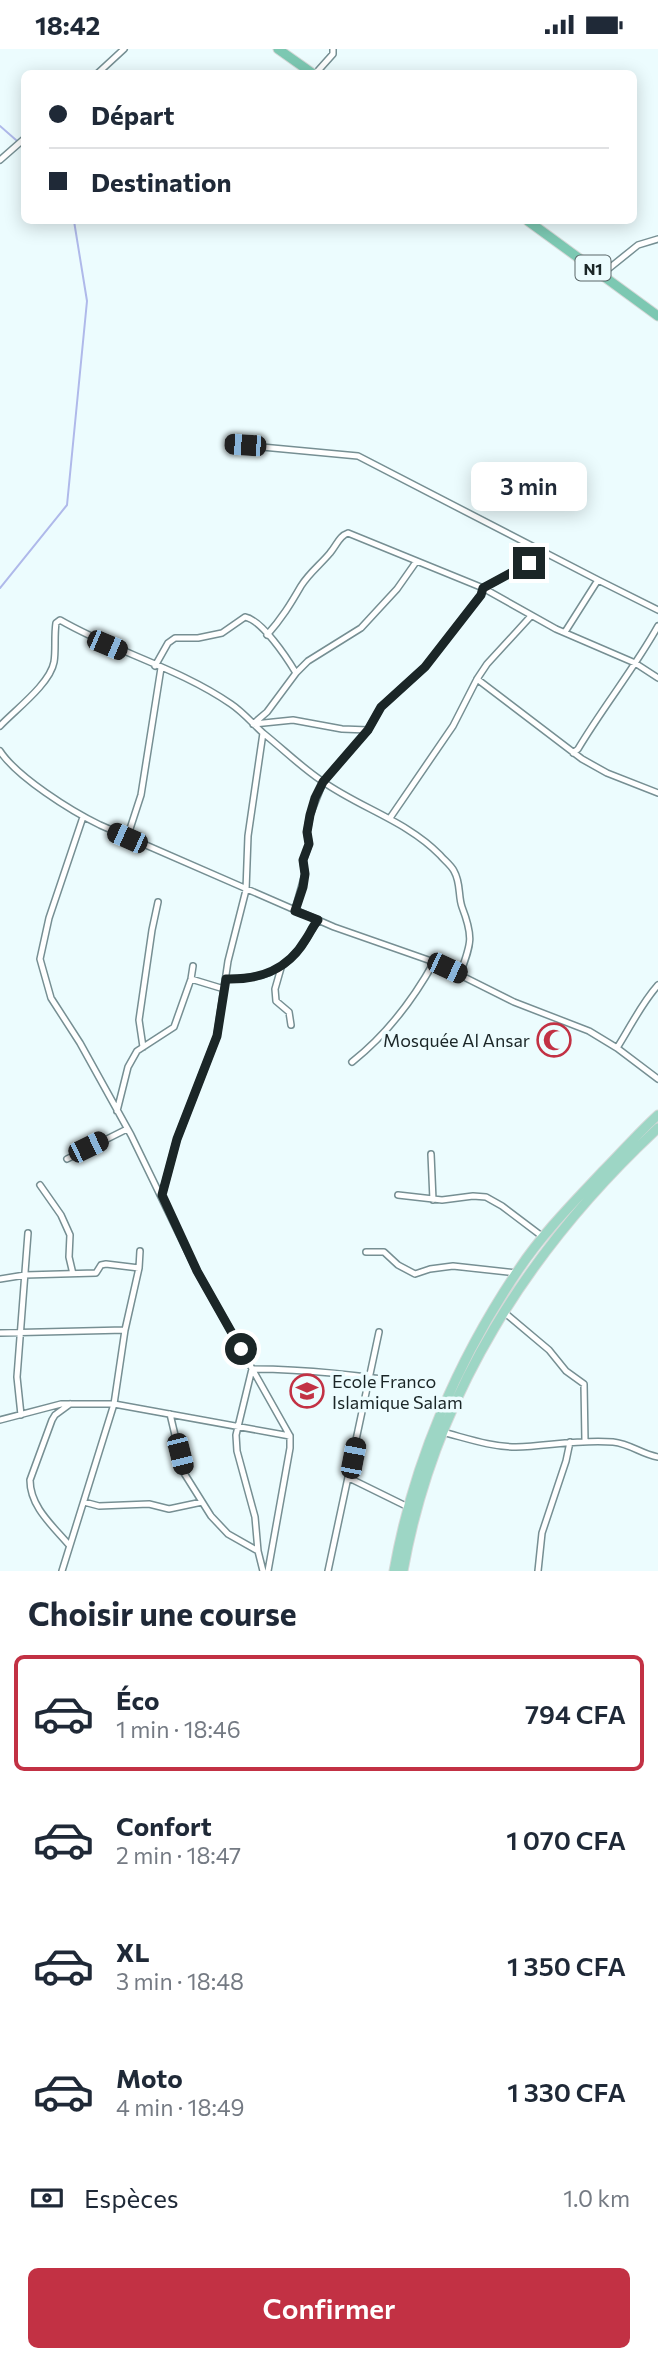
<!DOCTYPE html>
<html lang="fr">
<head>
<meta charset="utf-8">
<style>
	body { margin:0; font-family:Commissioner,sans-serif; background:#f2f2f3; color:#1f2937; height:100vh; display:flex; flex-direction:column; font-size:26px; white-space:nowrap }
	* { box-sizing:border-box; margin:0 }
	p { font-size:23px; color:#747a83 }
	.icon { flex:none; width:38px; height:38px; fill:none; stroke:currentColor; stroke-width:2; stroke-linecap:round; stroke-linejoin:round }
	.map { position:relative; height:1522px; overflow:hidden }
	.details { display:flex; flex-direction:column; background:#fff; flex:1 }
	.details>* { flex:none }
	.top-card { position:absolute; left:21px; top:21px; width:616px; height:154px; border-radius:10px; box-shadow:0 4px 18px #0003; display:grid; align-content:center; height:154px; padding:0 28px; background:#fff }
	.end { position:absolute; width:32px; height:32px; margin:-16px; border:9px solid #1b2627; background:#fff; box-shadow:0 0 0 4px #fff }
	.from { border-radius:50% }
	.bubble { position:absolute; height:49px; border-radius:10px; background:#fff; box-shadow:0 4px 18px #0003; font-size:23px; font-weight:600; line-height:49px; text-align:center }
	.car { position:absolute; width:21px; height:42px; margin:-21px -10px; border-radius:9px; box-shadow:0 0 5px 2px #0007; background:linear-gradient(#222 24%,#8ab4d8 0 40%,#222 0 76%,#8ab4d8 0 86%,#222 0) }
	.top-card b { display:flex; align-items:center; gap:24px; height:66px; font-size:26px }
	.top-card b+b { border-top:2px solid #e0e1e3 }
	.top-card i { width:18px; height:18px; background:#1f2937 }
	ul { padding:0; list-style:none }
	li { display:flex; align-items:center; gap:21px; height:116px; margin:0 14px 10px; padding:0 14px; border:4px solid transparent; border-radius:10px }
	li div { flex:1 }
	li b { display:block; font-size:26px }
	li em { font-style:normal; font-weight:600 }
	li.selected { border-color:#c23144 }
	li>.icon { width:63px; height:63px; stroke-width:1.5 }
	h2 { padding:0 28px; font-size:32px; line-height:84px }
	.pay { display:flex; align-items:center; gap:18px; height:77px; padding:0 28px; font-size:26px }
	.pay p { margin-inline-start:auto }
	.primary-button { display:flex; gap:14px; margin-top:auto; padding:14px 28px }
	.primary-button a { flex:1; height:80px; border-radius:10px; background:#c23144; color:#fff; font-size:28px; font-weight:600; line-height:80px; text-align:center }
	.status { display:flex; justify-content:space-between; align-items:center; height:49px; padding:0 35px; background:#fff; direction:ltr }
	.status svg { height:19px; fill:currentColor }
	.map>svg:first-child { display:block }
	.lines { fill:none; stroke-linecap:round; stroke-linejoin:round }
	.stream { stroke:#afb9ea; stroke-width:2 }
	.minor-casing { stroke:#768f93; stroke-width:8 }
	.primary-casing { stroke:#d6d8d8; stroke-width:11 }
	.trunk-casing { stroke:#d6d8d8; stroke-width:11 }
	.minor { stroke:#fff; stroke-width:5 }
	.primary { stroke:#9dd6c5; stroke-width:9 }
	.trunk { stroke:#7cc8b2; stroke-width:9 }
	.route { stroke:#1b2627; stroke-width:9 }
	.labels { text-anchor:middle; dominant-baseline:central; stroke-width:7; stroke-linejoin:round; paint-order:stroke }
	.shield { fill:#ecfcfe; stroke:#5a6668; stroke-width:2 }
	.shield-label { font-size:16px; font-weight:bold; fill:#1b2627 }
	.poi-label { font-size:18px; fill:#1b2627; stroke:#ecfcfe; text-anchor:end }
</style>
</head>
<body>
<div class="status"><b>18:42</b><svg viewBox="0 0 49 12"><path d="M0 12V9h3v3zM5 12V6h3v6zM10 12V3h3v9zM15 12V0h3v12zM26 1h20v11H26zM47 4h2v5h-2z"/></svg></div>
<div class="map">
<svg width="658" height="1522" viewBox="0 0 658 1522">
	<rect width="100%" height="100%" fill="#ecfcfe"/>
	<g class="lines">
		<path class="stream" d="M0 77 24 98
			M0 539 67 456 87 252 74 172"/>
		<defs>
			<path id="minor" d="M98 24 124 0
				M316 24 333 5V0
				M0 111 24 90
				M602 225 638 196 658 190
				M230 395 358 407 598 531
				M565 583 598 531 658 561
				M267 586C282 569 290 556 301 537 309 524 321 515 330 504 337 496 339 487 348 484L483 539 556 580 635 614 658 629
				M155 617 168 594 175 589H198L222 584 245 568C262 571 287 609 296 624
				M477 630 582 710 607 724 658 744
				M253 675 267 663 296 624 308 612 361 579 397 540 416 513
				M253 675 293 671 342 680 368 681
				M0 677C15 661 50 635 54 613 56 601 54 587 56 574L60 571C115 603 179 619 231 655 243 663 253 675 263 684L248 787 246 841 228 912 217 987 177 1090 162 1146
				M263 684C283 700 301 718 322 732 360 759 407 772 440 806 444 811 451 816 454 822 461 834 458 847 462 858 474 889 471 895 460 925
				M0 702C17 728 71 762 100 776L334 878 434 913 514 953 589 982 617 999 658 1030
				M573 704 578 700C603 658 634 620 658 577
				M83 768 49 869 40 910 51 949 80 994 131 1086 197 1222 290 1387V1399L268 1522
				M390 769 453 677 477 630 487 615 531 567
				M127 789 141 746 161 619
				M295 861 305 825 303 812 309 795 307 783 310 766 323 733 368 681 381 658 425 618 481 546 483 539 529 514 548 506
				M281 919 275 940 276 952 289 963 291 976
				M191 930 224 940
				M226 930C261 930 282 924 303 895 309 887 312 879 318 871
				M143 998 139 971 152 881 158 853
				M617 999C631 977 641 955 658 936
				M352 1013C386 986 413 951 434 913
				M117 1062 128 1018 137 1002 174 978 191 930 193 917
				M431 1105 433 1151
				M67 1110 127 1080
				M40 1136 61 1166 70 1186 69 1208 73 1225
				M398 1146 442 1151 473 1147 486 1148 502 1157 543 1188
				M366 1203H384L398 1216 415 1225 430 1220 453 1217 516 1224
				M0 1230 25 1226 96 1224 101 1216 106 1215 139 1219
				M505 1264 549 1301 566 1322 584 1335 585 1392
				M0 1284 125 1281
				M170 1365 184 1424 211 1467 228 1485 258 1502 263 1522
				M21 1366 17 1328 28 1184
				M0 1371 61 1355H114L290 1387
				M442 1383C466 1389 491 1398 516 1398 548 1397 580 1390 613 1393 631 1395 641 1405 658 1408
				M349 1429 408 1458
				M84 1453 99 1457 149 1455 169 1460 202 1453
				M69 1496C53 1477 30 1458 30 1431L52 1371 55 1366 70 1355
				M258 1502 255 1468 237 1402 236 1386 252 1320C311 1320 368 1327 426 1337
				M62 1522 114 1355 125 1281 139 1219 140 1202
				M328 1522 379 1283
				M538 1522 542 1484 566 1412 570 1393"/>
			<path id="primary" d="M394 1522C413 1414 458 1310 519 1220 543 1184 573 1154 602 1123 621 1104 638 1084 658 1066
				M403 1522C434 1347 529 1199 658 1079"/>
			<path id="trunk" d="M278 0 312 24
				M528 172 658 267"/>
		</defs>
		<use href="#minor" class="minor-casing"/>
		<use href="#primary" class="primary-casing"/>
		<use href="#trunk" class="trunk-casing"/>
		<use href="#minor" class="minor"/>
		<use href="#primary" class="primary"/>
		<use href="#trunk" class="trunk"/>
	</g>
	<g class="lines">
		<path class="route" d="M241 1300 197 1222 162 1146 177 1090 217 987 226 930C260 931 288 921 306 890 310 884 313 877 318 871L295 862 303 838 305 825 303 811 309 795 307 783 310 766 315 749 323 733 368 681 381 658 425 618 481 546 483 539 529 514"/>
	</g>
	<defs>
		<symbol id="mosque-ring" viewBox="-11 -11 22 22"><circle r="9.5" fill="#ecfcfe" stroke="#c23144" stroke-width="1.5"/><path d="M3.5-4.9A6 6 0 1 0 3.5 4.9A5 5 0 1 1 3.5-4.9Z" fill="#c23144"/></symbol>
		<symbol id="school-ring" viewBox="-11 -11 22 22"><circle r="9.5" fill="#ecfcfe" stroke="#c23144" stroke-width="1.5"/><path d="M0-5L7-2L0 1L-7-2ZM-4 1L0 2.5L4 1V4Q0 6-4 4Z" fill="#c23144"/></symbol>
	</defs>
	<g fill-rule="evenodd">
		<use href="#mosque-ring" x="535" y="972" width="38" height="38"/>
		<use href="#school-ring" x="288" y="1323" width="38" height="38"/>
	</g>
	<g class="labels">
		<rect class="shield" x="575.5" y="206.5" width="35" height="25" rx="5"/>
		<g class="shield-label">
			<text x="593" y="219">N1</text>
		</g>
		<g class="poi-label">
			<text x="530" y="991">Mosquée Al Ansar</text>
			<text x="332" y="1332" text-anchor="start">Ecole Franco<tspan x="332" dy="21">Islamique Salam</tspan></text>
		</g>
	</g>
</svg>
<i class="end from" style="left:241px;top:1300px"></i>
<i class="end" style="left:529px;top:514px"></i>
<div class="bubble" style="left:471px;top:413px;width:116px">3 min</div>
<i class="car" style="left:245px;top:396px;rotate:274deg"></i>
<i class="car" style="left:107px;top:596px;rotate:113deg"></i>
<i class="car" style="left:127px;top:789px;rotate:294deg"></i>
<i class="car" style="left:447px;top:919px;rotate:115deg"></i>
<i class="car" style="left:88px;top:1098px;rotate:64deg"></i>
<i class="car" style="left:180px;top:1405px;rotate:166deg"></i>
<i class="car" style="left:353px;top:1409px;rotate:11deg"></i>
<div class="top-card">
<b><i class="from"></i>Départ</b>
<b><i></i>Destination</b>
</div>
</div>
<section class="details">
<h2>Choisir une course</h2>
<ul>
<li class="selected"><svg class="icon" aria-label="car" viewBox="0 0 24 24"><path d="M5 17H2v-5l4-1 3-4h7l3 4 3 1v5h-3M9 17h6M6 11h13"/><circle cx="7" cy="17" r="2"/><circle cx="17" cy="17" r="2"/></svg><div><b>Éco</b><p>1 min · 18:46</p></div><em>794 CFA</em></li>
<li><svg class="icon" aria-label="car" viewBox="0 0 24 24"><path d="M5 17H2v-5l4-1 3-4h7l3 4 3 1v5h-3M9 17h6M6 11h13"/><circle cx="7" cy="17" r="2"/><circle cx="17" cy="17" r="2"/></svg><div><b>Confort</b><p>2 min · 18:47</p></div><em>1 070 CFA</em></li>
<li><svg class="icon" aria-label="car" viewBox="0 0 24 24"><path d="M5 17H2v-5l4-1 3-4h7l3 4 3 1v5h-3M9 17h6M6 11h13"/><circle cx="7" cy="17" r="2"/><circle cx="17" cy="17" r="2"/></svg><div><b>XL</b><p>3 min · 18:48</p></div><em>1 350 CFA</em></li>
<li><svg class="icon" aria-label="car" viewBox="0 0 24 24"><path d="M5 17H2v-5l4-1 3-4h7l3 4 3 1v5h-3M9 17h6M6 11h13"/><circle cx="7" cy="17" r="2"/><circle cx="17" cy="17" r="2"/></svg><div><b>Moto</b><p>4 min · 18:49</p></div><em>1 330 CFA</em></li>
</ul>
<div class="pay"><svg class="icon" aria-label="cash" viewBox="0 0 24 24"><path d="M3 7h18v10H3z"/><circle cx="12" cy="12" r="2"/></svg>Espèces<p>1.0 km</p></div>
<div class="primary-button"><a>Confirmer</a></div>
</section>
</body>
</html>
